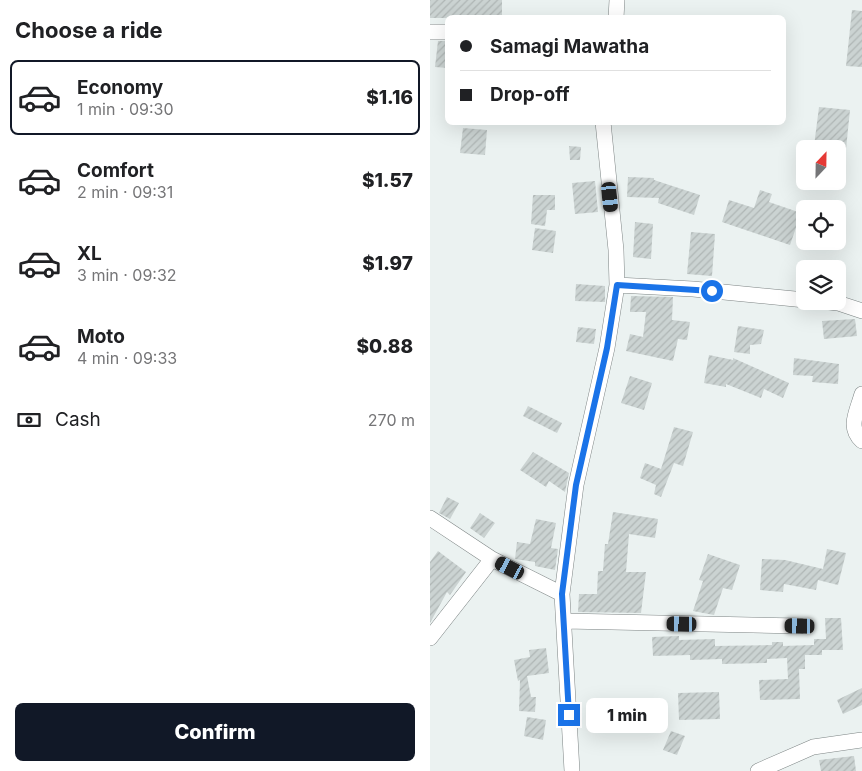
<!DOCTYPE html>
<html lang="en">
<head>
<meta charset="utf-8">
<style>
	body { margin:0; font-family:Inter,sans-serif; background:#f2f2f2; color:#202124; height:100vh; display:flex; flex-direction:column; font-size:19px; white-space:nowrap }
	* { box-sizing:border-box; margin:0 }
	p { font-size:16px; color:#757577 }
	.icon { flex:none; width:28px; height:28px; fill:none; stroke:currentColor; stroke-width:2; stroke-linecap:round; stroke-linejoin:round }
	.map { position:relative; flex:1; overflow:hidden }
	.details { display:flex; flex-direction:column; background:#fff; width:430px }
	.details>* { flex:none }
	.hud { position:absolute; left:15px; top:15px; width:341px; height:110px; border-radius:8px; box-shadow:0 5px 20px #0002; display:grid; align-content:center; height:110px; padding:0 15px; background:#fff }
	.needle { width:32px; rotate:22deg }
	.buttons { position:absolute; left:366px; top:140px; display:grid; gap:10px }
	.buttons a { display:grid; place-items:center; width:50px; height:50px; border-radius:8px; background:#fff; box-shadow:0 5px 20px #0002; font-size:25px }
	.end { position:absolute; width:22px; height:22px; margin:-11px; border:6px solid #1a73e8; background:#fff; box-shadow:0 0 0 2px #fff }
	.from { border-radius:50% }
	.bubble { position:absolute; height:35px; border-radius:8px; background:#fff; box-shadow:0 5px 20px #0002; font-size:16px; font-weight:800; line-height:35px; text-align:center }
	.car { position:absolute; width:15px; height:30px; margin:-15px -8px; border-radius:6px; box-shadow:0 0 4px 1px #0007; background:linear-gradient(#222 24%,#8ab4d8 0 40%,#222 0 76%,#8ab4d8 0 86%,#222 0) }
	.hud b { display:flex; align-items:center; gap:18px; height:48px; font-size:19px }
	.hud b+b { border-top:1px solid #e0e0e0 }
	.hud i { width:12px; height:12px; background:#202124 }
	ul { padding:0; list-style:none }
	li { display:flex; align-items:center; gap:15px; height:75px; margin:0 10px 8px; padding:0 5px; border:2px solid transparent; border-radius:8px }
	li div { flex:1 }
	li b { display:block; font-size:19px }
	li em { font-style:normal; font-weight:800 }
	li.active { border-color:#111827 }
	li>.icon { width:45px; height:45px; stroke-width:1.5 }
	h2 { padding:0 15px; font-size:22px; line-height:60px }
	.pay { display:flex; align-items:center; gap:12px; height:55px; padding:0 15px; font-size:19px }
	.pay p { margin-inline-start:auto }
	.button { display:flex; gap:10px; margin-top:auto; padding:10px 15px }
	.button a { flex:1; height:58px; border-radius:8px; background:#111827; color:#fff; font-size:20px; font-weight:800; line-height:58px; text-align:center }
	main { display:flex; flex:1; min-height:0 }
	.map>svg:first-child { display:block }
	.building { fill:url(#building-hatch) }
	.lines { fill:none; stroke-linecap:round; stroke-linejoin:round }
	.minor-casing { stroke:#7d8484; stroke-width:16 }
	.minor { stroke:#fff; stroke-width:15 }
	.route { stroke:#1a73e8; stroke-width:6 }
</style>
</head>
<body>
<main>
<section class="details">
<h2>Choose a ride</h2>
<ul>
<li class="active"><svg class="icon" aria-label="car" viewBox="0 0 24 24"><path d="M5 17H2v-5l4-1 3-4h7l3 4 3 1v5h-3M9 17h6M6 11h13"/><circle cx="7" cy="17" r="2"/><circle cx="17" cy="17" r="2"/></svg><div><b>Economy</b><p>1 min · 09:30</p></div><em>$1.16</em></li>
<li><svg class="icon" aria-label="car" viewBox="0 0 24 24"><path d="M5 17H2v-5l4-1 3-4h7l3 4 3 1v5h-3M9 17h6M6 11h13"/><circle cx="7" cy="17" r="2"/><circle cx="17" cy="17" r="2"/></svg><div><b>Comfort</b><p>2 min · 09:31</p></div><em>$1.57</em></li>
<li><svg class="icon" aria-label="car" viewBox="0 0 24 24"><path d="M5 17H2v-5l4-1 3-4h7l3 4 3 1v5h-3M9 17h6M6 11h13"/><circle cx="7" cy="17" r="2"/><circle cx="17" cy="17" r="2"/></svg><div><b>XL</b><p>3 min · 09:32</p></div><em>$1.97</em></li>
<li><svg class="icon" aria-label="car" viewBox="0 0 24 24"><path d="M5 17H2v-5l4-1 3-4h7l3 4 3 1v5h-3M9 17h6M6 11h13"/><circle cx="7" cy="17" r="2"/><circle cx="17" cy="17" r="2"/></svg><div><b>Moto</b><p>4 min · 09:33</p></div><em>$0.88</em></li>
</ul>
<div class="pay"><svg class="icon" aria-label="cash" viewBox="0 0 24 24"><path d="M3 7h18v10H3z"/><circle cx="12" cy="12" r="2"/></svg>Cash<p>270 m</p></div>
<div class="button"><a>Confirm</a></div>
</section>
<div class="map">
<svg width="432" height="771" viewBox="0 0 432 771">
	<defs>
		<pattern id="building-hatch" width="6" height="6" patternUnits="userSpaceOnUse" patternTransform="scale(1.25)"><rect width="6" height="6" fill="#cbd3d2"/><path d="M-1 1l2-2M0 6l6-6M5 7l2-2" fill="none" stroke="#afb6b5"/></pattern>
	</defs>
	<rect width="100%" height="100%" fill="#ebf2f1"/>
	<path class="building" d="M0 0H72V18H0Z
		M422 10 432 11V67L416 66Z
		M8 41H18V68L5 67Z
		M389 107 420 110 416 149 384 146Z
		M33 128 57 130 55 155 30 153Z
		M139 146 151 147 150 160H140Z
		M198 177 224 178V180L270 195 264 215 228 203 229 198 197 197Z
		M165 181 168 212 145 214 142 183Z
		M330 190 342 194 339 202 371 213 360 245 292 222 299 200 324 208Z
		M103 195H125V210H117L115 226 101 224Z
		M205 222 223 224 221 259 203 257Z
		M105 228 126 231 123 253 102 250Z
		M261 232 285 234 282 276 257 274Z
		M146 284 175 286V302L145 301Z
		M201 296 243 297 242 320 260 322 257 340 248 339 243 361 196 351 200 334 213 337 216 312H200Z
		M425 319 427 336 394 339 392 321Z
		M308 326 334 330 331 344 320 345V354L304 352Z
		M148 327 166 329 164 344 146 342Z
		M279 355 303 360V358L359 383 353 398 334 389 331 398 296 384V387L274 383Z
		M364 358 409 364 408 384 382 382 383 376 363 375Z
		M200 376 222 383 214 410 191 403Z
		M98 406 132 423 127 433 93 416Z
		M244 427 263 432 253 466 244 463 231 497 224 494 226 485 210 478 215 463 231 469Z
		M103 452 139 473 135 492 119 481 116 487 90 470Z
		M17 497 29 503 20 519 9 513Z
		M183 512 228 519 225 538 199 534 196 572H216L211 613 148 612 149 594H167L168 571H173L175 544H178Z
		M50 513 65 523 54 538 40 528Z
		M106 519 126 523 121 548 128 549 125 570 105 566V562L85 559 87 542 100 544Z
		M397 549 416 553 408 585 388 580 386 590 354 584 353 592 330 590 332 559 355 560 393 569Z
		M8 551 36 572 20 595 17 592 0 623V562Z
		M278 554 310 565 302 590 293 588 284 615 263 611 273 581 269 580Z
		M395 618H411L413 650H392V655H375V669H369L370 699 330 700 329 680 358 679 357 658 337 659V663L292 664V659L260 660V655L223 656 222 637 249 636V640L285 639V646L342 645V642H353V646L384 645V639H396Z
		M116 648 119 673 97 676 101 697H106L105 712 89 711 90 680 88 681 84 660 100 657 99 650Z
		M432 688V705L413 714 407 700Z
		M289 692 290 719 249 720 248 693Z
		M97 717 116 720 113 740 94 736Z
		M241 731 255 736 247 755 233 750Z
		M424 756 426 771H391L389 760Z"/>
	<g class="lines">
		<defs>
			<path id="minor" d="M186 18 187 0
				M0 32H18
				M187 285 263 289 375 300
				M390 301 408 303 432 311
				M432 394C427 412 417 427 432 441
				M0 518 62 559 132 594
				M135 621 370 626
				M0 638 62 559
				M142 771 132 594 146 485 177 348 187 285 186 250 173 122
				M328 771 383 747 432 740"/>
		</defs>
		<use href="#minor" class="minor-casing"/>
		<use href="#minor" class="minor"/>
	</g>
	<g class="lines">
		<path class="route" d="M139 715 132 594 146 485 177 348 187 285 282 291"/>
	</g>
</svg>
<div class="buttons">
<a><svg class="needle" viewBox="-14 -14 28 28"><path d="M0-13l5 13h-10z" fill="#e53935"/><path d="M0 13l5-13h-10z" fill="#757577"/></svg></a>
<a><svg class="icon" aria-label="locate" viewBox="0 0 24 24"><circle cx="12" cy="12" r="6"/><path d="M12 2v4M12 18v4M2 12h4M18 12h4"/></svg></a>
<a><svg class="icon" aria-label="layers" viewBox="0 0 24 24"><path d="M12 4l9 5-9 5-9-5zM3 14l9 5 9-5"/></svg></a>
</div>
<i class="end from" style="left:282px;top:291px"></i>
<i class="end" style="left:139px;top:715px"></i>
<div class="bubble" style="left:156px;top:698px;width:82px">1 min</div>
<i class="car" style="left:180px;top:197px;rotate:174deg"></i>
<i class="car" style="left:80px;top:568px;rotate:297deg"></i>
<i class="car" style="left:252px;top:624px;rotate:271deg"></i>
<i class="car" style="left:370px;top:626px;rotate:271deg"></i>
<div class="hud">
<b><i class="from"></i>Samagi Mawatha</b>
<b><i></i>Drop-off</b>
</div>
</div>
</main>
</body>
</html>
